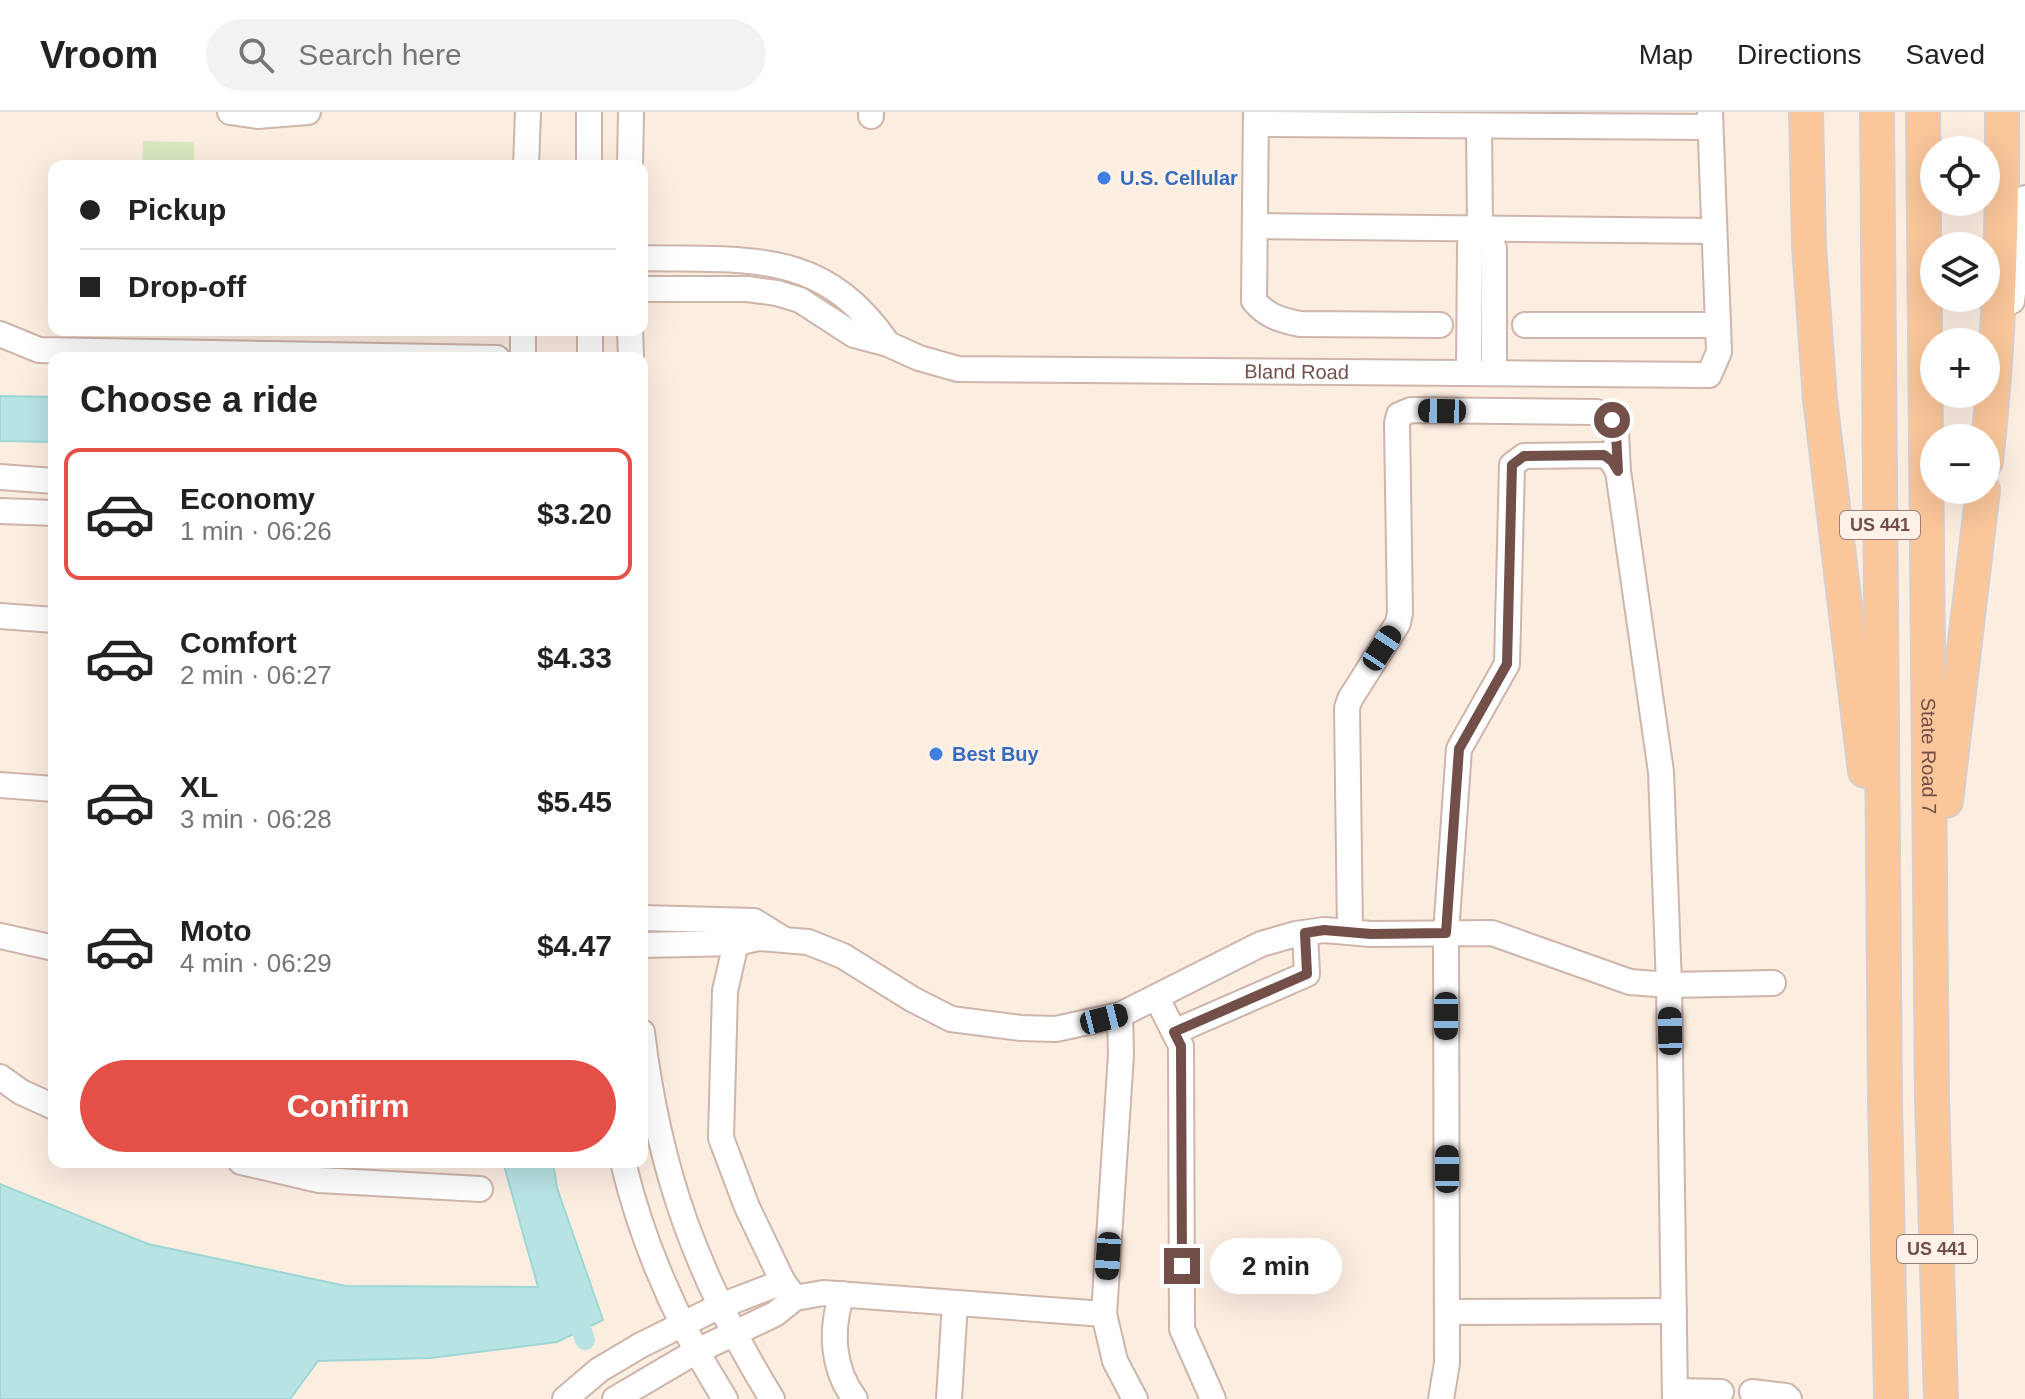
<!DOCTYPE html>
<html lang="en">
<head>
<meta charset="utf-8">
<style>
	body { margin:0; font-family:Helvetica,sans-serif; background:#f2f2f2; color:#222; height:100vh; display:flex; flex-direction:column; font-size:30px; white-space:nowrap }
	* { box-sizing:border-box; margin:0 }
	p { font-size:26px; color:#767676 }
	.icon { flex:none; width:44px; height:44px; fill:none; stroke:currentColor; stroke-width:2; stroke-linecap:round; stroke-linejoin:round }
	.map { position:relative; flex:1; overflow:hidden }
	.side { position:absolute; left:48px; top:240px; width:600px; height:816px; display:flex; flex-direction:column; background:#fff; border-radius:16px; box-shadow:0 8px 32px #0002 }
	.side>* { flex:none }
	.hud { position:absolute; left:48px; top:48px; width:600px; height:176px; border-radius:16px; box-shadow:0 8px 32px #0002; display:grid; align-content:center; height:176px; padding:0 32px; background:#fff }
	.controls { position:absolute; left:1920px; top:24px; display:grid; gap:16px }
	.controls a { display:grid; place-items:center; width:80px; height:80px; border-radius:50%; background:#fff; box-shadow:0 8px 32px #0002; font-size:40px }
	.end { position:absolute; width:36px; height:36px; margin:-18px; border:10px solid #725049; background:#fff; box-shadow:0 0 0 4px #fff }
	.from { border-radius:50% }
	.bubble { position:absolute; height:56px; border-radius:28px; background:#fff; box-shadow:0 8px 32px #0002; font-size:26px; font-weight:800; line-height:56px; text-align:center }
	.car { position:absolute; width:24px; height:48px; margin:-24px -12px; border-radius:10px; box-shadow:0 0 6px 2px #0007; background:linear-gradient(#222 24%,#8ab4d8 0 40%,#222 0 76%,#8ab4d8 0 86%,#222 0) }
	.hud b { display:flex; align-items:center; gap:28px; height:76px; font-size:30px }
	.hud b+b { border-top:2px solid #e0e0e0 }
	.hud i { width:20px; height:20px; background:#222 }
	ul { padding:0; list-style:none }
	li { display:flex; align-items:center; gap:24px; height:132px; margin:0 16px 12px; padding:0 16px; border:4px solid transparent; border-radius:16px }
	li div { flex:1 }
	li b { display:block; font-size:30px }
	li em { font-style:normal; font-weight:800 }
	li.selected { border-color:#e45048 }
	li>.icon { width:72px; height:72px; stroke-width:1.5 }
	h2 { padding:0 32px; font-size:36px; line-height:96px }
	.action { display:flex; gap:16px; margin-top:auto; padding:16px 32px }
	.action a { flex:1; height:92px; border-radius:48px; background:#e45048; color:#fff; font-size:32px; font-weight:800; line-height:92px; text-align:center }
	header { display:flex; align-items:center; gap:48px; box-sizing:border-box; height:112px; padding:0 40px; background:#fff; border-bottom:2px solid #e0e0e0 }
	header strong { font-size:38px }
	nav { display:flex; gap:44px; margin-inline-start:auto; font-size:28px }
	.search { width:560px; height:72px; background:#f2f2f2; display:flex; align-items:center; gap:20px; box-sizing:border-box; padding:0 28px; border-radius:44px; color:#767676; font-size:30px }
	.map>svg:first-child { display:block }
	.green { fill:#d8e8c0 }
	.water { fill:#b7e4e3; stroke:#9dd6d5; stroke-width:2 }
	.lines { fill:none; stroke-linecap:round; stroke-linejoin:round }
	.canal { stroke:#b7e4e3; stroke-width:20 }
	.minor-casing { stroke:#ceb5ab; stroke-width:28 }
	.major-casing { stroke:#d8cecc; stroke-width:36 }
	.minor { stroke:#fff; stroke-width:24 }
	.major { stroke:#fac69a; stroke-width:32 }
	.route { stroke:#725049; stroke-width:10 }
	.shop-dot { fill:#3f7fe0; stroke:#fff1e7; stroke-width:3 }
	.labels { text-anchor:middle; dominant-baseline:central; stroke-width:6; stroke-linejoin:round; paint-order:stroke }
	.shield { fill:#fff1e7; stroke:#9c8078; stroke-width:2 }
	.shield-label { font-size:18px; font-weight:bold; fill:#725049 }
	.shop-label { font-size:20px; font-weight:bold; fill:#366cbe; stroke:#fff1e7; text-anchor:start }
	.street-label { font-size:20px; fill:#725049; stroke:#fff1e7 }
</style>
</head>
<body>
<header>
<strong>Vroom</strong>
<div class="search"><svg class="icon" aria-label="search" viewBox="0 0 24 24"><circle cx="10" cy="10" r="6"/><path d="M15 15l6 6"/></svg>Search here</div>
<nav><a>Map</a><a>Directions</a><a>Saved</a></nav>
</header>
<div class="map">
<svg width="2025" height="1287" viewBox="0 0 2025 1287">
	<rect width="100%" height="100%" fill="#fcede1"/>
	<path class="green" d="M143 29 194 30V54H142Z"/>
	<path class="water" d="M0 284 54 285V330L0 329Z
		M503 1050H553L557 1076 603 1208 557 1230 430 1246 318 1249 290 1287H0V1072L148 1132 346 1174 538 1175Z"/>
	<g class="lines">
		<path class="canal" d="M574 1194 585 1228"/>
		<defs>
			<g id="minor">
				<path d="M230 0 257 4 308 0"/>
				<path d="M589 0V54"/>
				<path d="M871 0V4"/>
				<path d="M1256 0 1254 189C1267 204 1280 208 1300 212L1440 213"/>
				<path d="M1256 12 1710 15"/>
				<path d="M526 54 528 0"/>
				<path d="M630 54 631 0"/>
				<path d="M1256 114 1714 119"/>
				<path d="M1480 115 1494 136V261"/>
				<path d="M642 146C746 149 822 135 888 232"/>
				<path id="s1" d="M642 177H747L777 181 800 188 854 223 888 232 919 246 958 257 1709 263 1719 240 1718 213"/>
				<path d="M2012 189 2025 86"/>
				<path d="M1525 213H1718L1710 1"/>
				<path d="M590 218V246"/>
				<path d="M630 218 631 246"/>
				<path d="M0 222 39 238 497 246"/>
				<path d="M523 246V218"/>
				<path d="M1469 261 1470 132 1480 115 1479 14"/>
				<path d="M0 365 54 369"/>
				<path d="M0 399 54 401"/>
				<path d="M0 504 54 508"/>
				<path d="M0 673 54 677"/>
				<path d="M642 806 754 809 783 827"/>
				<path d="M1350 820 1347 596 1350 587 1398 511 1400 501 1397 311 1399 303 1411 298 1597 300 1612 308 1616 321 1618 359"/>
				<path d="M0 824 54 836"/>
				<path d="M736 831 725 879 721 1026 747 1095 783 1170 795 1186"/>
				<path d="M642 833 736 831 759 826 808 830 843 844 912 887 951 907 1021 916 1056 917 1120 903 1261 832 1296 822 1324 818 1371 822 1492 821 1630 870 1669 873 1773 871"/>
				<path d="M1157 886 1181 934 1182 1217 1213 1287"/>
				<path d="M642 920C659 1062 698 1166 772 1287"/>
				<path d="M1174 920 1307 862 1305 821"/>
				<path d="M0 965 21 980 54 995"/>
				<path d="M241 1050 319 1068 480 1077"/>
				<path d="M623 1050C643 1134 679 1214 725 1287"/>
				<path d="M842 1182C830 1218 832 1257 855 1287"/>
				<path d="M1447 1200 1674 1199"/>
				<path d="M1104 1202 1115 1249 1135 1287"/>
				<path d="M1675 1279 1721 1280"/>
				<path d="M1752 1280 1786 1284 1789 1287"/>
				<path d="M565 1287 599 1258 641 1233 720 1194 783 1170"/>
				<path d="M615 1287 695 1240 775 1202 795 1186 823 1181 1104 1202 1121 943 1120 903"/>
				<path d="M949 1287 955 1191"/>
				<path d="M1441 1287 1447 1251 1446 821 1459 637 1507 552 1512 353 1524 344 1604 343 1612 349 1618 359 1661 660 1669 873 1675 1287"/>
			</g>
			<g id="major">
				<path d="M1806 0 1809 134 1820 287 1865 659"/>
				<path d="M1877 0 1885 988 1891 1287"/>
				<path id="s2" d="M1923 0 1932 987 1941 1287"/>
				<path d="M1986 350C1999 234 2003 117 2002 0"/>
				<path d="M1946 689 1983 378"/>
			</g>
		</defs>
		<use href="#minor" class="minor-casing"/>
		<use href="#major" class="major-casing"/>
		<use href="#minor" class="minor"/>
		<use href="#major" class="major"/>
	</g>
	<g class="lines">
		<path class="route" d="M1182 1154 1181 934 1174 920 1307 862 1305 821 1324 818 1371 822 1446 821 1459 637 1507 552 1512 353 1524 344 1604 343 1612 349 1618 359 1616 321 1612 308"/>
	</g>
	<g class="shop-dot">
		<circle cx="1104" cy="66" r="8"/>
		<circle cx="936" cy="642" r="8"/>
	</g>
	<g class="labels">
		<g class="shield">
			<rect x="1840" y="399" width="80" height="28" rx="6"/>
			<rect x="1897" y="1123" width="80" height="28" rx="6"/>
		</g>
		<g class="shield-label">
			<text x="1880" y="413">US 441</text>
			<text x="1937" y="1137">US 441</text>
		</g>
		<g class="shop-label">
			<text x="1120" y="66">U.S. Cellular</text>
			<text x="952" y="642">Best Buy</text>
		</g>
		<g class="street-label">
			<text stroke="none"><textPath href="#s1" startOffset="672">Bland Road</textPath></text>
			<text stroke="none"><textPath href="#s2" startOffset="644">State Road 7</textPath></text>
		</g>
	</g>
</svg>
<div class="controls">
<a><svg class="icon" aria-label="locate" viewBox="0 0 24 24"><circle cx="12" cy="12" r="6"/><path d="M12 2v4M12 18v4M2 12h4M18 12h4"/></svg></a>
<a><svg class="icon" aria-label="layers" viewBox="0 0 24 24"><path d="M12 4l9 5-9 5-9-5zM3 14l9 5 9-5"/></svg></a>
<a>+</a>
<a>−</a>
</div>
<i class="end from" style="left:1612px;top:308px"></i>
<i class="end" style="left:1182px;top:1154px"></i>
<div class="bubble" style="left:1210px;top:1126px;width:132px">2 min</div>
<i class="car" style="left:1442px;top:299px;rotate:271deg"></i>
<i class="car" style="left:1382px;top:536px;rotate:33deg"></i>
<i class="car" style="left:1446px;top:904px;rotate:180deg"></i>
<i class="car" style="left:1104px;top:907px;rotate:76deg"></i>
<i class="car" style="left:1670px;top:919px;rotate:359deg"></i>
<i class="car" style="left:1447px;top:1057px;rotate:0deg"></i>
<i class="car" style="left:1108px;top:1144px;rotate:184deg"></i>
<div class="hud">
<b><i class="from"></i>Pickup</b>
<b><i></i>Drop-off</b>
</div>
<section class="side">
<h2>Choose a ride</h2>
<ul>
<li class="selected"><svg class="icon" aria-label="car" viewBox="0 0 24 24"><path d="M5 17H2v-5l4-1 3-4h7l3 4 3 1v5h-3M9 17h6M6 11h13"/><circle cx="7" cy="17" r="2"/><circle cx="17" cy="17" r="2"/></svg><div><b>Economy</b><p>1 min · 06:26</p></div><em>$3.20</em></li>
<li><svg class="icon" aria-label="car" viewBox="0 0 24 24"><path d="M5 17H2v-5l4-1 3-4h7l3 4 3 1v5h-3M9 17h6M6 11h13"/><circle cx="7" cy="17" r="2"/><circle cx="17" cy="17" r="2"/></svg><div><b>Comfort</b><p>2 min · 06:27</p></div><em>$4.33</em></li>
<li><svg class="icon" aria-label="car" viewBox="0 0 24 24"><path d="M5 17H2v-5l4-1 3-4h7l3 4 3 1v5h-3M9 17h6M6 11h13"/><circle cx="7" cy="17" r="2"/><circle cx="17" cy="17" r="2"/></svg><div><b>XL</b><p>3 min · 06:28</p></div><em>$5.45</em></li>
<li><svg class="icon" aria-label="car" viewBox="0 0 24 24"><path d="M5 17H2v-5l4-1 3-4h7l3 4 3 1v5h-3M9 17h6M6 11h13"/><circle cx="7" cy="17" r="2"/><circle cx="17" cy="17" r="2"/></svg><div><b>Moto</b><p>4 min · 06:29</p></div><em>$4.47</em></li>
</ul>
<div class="action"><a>Confirm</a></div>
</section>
</div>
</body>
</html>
